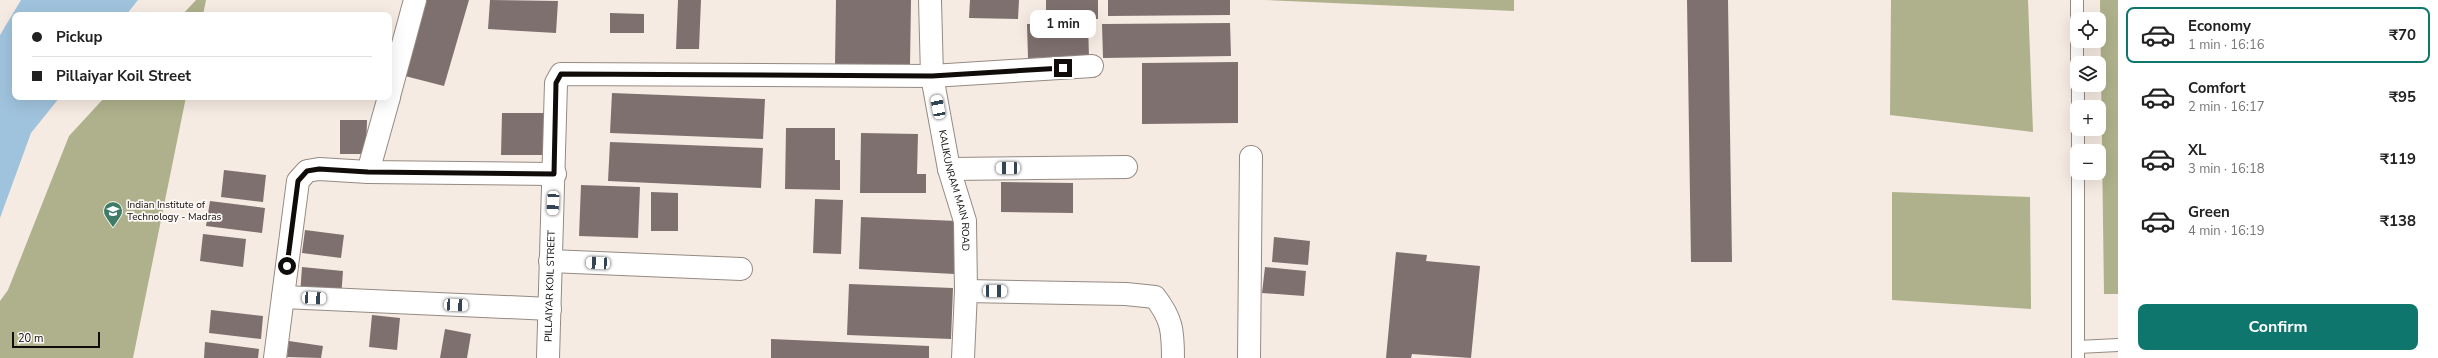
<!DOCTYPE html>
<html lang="en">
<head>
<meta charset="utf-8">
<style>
	body { margin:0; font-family:"Nunito Sans",sans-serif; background:#f2f2f2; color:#222; height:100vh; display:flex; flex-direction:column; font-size:15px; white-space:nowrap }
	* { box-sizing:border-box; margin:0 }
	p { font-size:13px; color:#767676 }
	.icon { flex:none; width:22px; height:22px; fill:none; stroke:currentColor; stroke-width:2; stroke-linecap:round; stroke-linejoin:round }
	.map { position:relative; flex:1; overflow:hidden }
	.side { display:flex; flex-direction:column; background:#fff; width:320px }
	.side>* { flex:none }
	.top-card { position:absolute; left:12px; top:12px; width:380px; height:88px; border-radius:8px; box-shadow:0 4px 16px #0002; display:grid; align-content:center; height:88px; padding:0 20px; background:#fff }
	.tools { position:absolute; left:2070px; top:12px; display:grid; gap:8px }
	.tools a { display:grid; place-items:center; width:36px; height:36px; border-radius:8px; background:#fff; box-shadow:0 4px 16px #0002; font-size:20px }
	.scale { position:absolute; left:12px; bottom:10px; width:88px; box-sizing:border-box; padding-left:4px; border:2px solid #0f0c09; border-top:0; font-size:11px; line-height:14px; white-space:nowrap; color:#0f0c09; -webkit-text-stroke:3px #fef9f6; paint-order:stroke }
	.end { position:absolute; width:18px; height:18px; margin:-9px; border:5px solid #0f0c09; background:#fff; box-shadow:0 0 0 2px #fff }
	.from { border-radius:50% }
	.bubble { position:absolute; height:28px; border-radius:8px; background:#fff; box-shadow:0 4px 16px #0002; font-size:13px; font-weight:700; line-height:28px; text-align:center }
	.car { position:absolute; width:12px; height:24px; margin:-12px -6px; border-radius:5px; box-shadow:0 0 3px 1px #0007; background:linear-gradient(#fff 24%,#345 0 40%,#fff 0 76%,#345 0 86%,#fff 0) }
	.top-card b { display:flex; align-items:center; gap:14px; height:38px; font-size:15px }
	.top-card b+b { border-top:1px solid #e0e0e0 }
	.top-card i { width:10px; height:10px; background:#222 }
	ul { padding:7px 0 0; list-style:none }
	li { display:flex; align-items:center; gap:12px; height:56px; margin:0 8px 6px; padding:0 12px; border:2px solid transparent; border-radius:8px }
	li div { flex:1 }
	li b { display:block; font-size:15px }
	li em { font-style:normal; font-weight:700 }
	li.active { border-color:#0f766e }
	li>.icon { width:36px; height:36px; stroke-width:1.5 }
	.action { display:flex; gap:8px; margin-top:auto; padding:8px 20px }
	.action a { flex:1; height:46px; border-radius:8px; background:#0f766e; color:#fff; font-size:16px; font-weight:700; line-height:46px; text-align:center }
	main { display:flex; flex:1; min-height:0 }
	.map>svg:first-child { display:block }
	.forest { fill:#aeb18b }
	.water { fill:#a0c3dd }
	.building { fill:#7e706e }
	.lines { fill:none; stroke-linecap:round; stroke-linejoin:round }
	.service-casing { stroke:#958a82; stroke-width:14 }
	.minor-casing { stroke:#958a82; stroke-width:24 }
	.service { stroke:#fff; stroke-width:12 }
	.minor { stroke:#fff; stroke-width:22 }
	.route { stroke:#0f0c09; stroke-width:5 }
	.labels { text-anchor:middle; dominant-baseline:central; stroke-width:3.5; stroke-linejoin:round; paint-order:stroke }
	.street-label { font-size:10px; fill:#0f0c09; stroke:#fef9f6 }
	.poi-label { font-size:10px; fill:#0f0c09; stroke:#fef9f6; text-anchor:start }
</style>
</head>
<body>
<main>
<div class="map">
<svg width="2118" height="358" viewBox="0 0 2118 358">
	<rect width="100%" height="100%" fill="#f6ebe2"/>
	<path class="forest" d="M196 0H206L203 15H182Z
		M1264 0H1514V11Z
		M1891 0H2028L2033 132 1890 115Z
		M2100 0H2118V294H2104Z
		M105 97H186L133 358H0V301L8 290 69 136Z
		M1892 192 2030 197 2031 309 1892 300Z"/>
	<path class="water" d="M21 0H138L126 15H15V97H60L31 133 0 218V35Z"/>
	<path class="building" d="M427 0H469L444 86 405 76Z
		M490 0 558 1 556 33 488 29Z
		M678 0H701L699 49H676Z
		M836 0H911L910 65 835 64Z
		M970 0H1019L1018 19 969 18Z
		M1046 0H1098V19H1046Z
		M1108 0H1230V15L1108 16Z
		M1687 0H1728L1732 262H1691Z
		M610 13 644 14V33H610Z
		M1088 23 1089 57 1028 58 1027 24Z
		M1230 23 1231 56 1103 58 1102 24Z
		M1238 62V123L1142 124V63Z
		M612 93 765 99 763 139 610 133Z
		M502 113H547L546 155H501Z
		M340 120H367L366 154H340Z
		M786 128H835V160H840V190L785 189Z
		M861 133 918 134 917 174H926V193H860Z
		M610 142 763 148 761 188 608 181Z
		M224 170 266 175 263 202 221 197Z
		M1001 182 1073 183V213L1001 212Z
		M581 185 640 187 638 238 579 236Z
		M651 192 678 193V231H651Z
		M815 199 843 200 841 254 813 253Z
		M210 201 265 208 262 233 206 226Z
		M861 217 957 221 955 274 859 269Z
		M305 230 344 235 341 258 302 253Z
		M203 234 246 239 243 267 200 261Z
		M1274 237 1310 241 1308 265 1272 262Z
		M1396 252 1427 255 1426 261 1480 266 1471 358 1412 354 1411 358H1386Z
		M302 267 343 271 341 298 300 295Z
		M1265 267 1306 271 1304 296 1262 293Z
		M849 284 953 288 951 339 847 335Z
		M211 310 263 316 261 339 209 333Z
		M372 315 400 318 397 350 369 347Z
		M445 329 471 334 467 358H440Z
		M771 339 929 346V358H771Z
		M289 341 323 346 321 358 287 357Z
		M205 342 259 349 258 358H204Z"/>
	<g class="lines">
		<defs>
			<path id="service" d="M2077 0V19
				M2077 41V63
				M2078 85V107
				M2078 129V151
				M2078 173V358
				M2078 347 2118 345"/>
			<g id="minor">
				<path id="s1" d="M930 0 932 76 949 169 965 221 966 291 963 358"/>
				<path d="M389 96 415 0"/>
				<path d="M949 169 1126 167"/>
				<path d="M368 172 389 97"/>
				<path d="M550 261 741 269"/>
				<path d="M966 291 1126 294 1155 297C1172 319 1173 331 1173 358"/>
				<path d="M283 297 550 309"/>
				<path d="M275 358 298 181 307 171 319 169 368 172 555 174"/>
				<path id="s2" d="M548 358 556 83 561 74 932 76 1092 66"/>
				<path d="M1249 358 1251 157"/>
			</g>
		</defs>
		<use href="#service" class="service-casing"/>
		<use href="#minor" class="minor-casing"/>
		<use href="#service" class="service"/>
		<use href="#minor" class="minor"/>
	</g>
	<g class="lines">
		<path class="route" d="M287 266 298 181 307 171 319 169 368 172 554 174 556 83 561 74 932 76 1063 68"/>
	</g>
	<defs>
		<symbol id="university-pin" viewBox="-11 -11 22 30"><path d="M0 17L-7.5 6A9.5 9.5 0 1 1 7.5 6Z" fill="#3e7c68" stroke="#fef9f6"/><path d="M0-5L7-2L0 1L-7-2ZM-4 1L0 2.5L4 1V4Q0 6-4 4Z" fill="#fff"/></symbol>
	</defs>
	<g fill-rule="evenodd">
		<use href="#university-pin" x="102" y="200" width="22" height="30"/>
	</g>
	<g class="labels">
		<g class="street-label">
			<text stroke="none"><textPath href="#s1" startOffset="193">KALIKUNRAM MAIN ROAD</textPath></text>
			<text stroke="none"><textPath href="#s2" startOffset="72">PILLAIYAR KOIL STREET</textPath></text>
		</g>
		<g class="poi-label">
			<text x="127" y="205">Indian Institute of<tspan x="127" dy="12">Technology - Madras</tspan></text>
		</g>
	</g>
</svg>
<div class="tools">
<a><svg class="icon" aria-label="locate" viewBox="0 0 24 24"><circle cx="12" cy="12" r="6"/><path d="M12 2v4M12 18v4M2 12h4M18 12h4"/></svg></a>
<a><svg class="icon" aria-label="layers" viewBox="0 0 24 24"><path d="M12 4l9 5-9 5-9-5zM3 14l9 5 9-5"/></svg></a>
<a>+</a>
<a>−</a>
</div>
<div class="scale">20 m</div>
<i class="end from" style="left:287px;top:266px"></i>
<i class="end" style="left:1063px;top:68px"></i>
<div class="bubble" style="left:1030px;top:10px;width:66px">1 min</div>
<i class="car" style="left:938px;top:107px;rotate:349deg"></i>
<i class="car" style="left:1008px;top:168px;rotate:270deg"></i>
<i class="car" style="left:553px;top:203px;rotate:183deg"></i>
<i class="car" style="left:598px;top:263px;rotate:273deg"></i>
<i class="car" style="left:995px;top:291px;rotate:91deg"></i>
<i class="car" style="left:314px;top:298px;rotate:93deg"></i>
<i class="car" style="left:456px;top:305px;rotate:93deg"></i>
<div class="top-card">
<b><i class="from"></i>Pickup</b>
<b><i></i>Pillaiyar Koil Street</b>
</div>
</div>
<section class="side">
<ul>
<li class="active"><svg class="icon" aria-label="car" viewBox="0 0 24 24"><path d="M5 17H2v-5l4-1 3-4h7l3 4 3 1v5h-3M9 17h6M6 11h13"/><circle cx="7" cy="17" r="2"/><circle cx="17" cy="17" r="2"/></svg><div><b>Economy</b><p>1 min · 16:16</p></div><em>₹70</em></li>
<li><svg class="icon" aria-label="car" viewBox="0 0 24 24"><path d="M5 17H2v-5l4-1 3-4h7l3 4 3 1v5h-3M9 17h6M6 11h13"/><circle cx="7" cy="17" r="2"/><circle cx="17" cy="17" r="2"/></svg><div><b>Comfort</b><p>2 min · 16:17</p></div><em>₹95</em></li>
<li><svg class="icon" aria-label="car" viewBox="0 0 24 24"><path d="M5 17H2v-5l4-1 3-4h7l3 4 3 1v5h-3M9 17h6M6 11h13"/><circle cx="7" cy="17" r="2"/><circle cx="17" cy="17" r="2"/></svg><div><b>XL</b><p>3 min · 16:18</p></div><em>₹119</em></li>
<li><svg class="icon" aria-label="car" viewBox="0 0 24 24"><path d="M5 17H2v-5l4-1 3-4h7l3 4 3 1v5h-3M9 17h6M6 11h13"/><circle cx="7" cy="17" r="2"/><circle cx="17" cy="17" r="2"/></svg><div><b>Green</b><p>4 min · 16:19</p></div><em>₹138</em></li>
</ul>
<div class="action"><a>Confirm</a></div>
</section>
</main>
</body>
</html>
